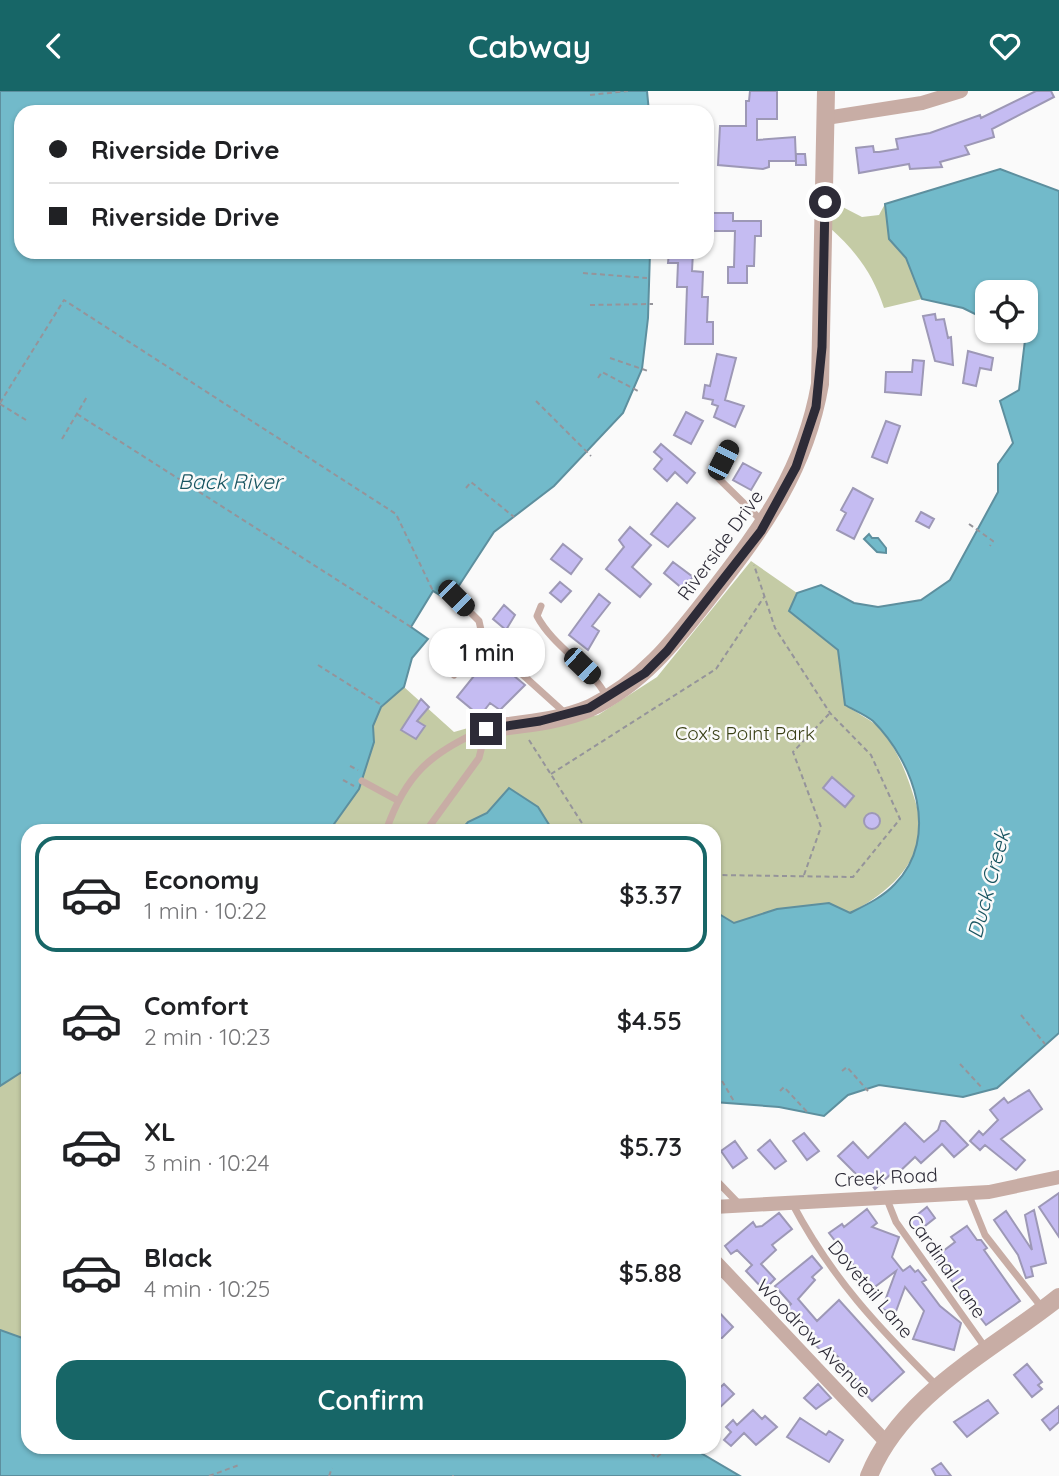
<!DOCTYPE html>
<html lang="en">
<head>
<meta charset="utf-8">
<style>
	body { margin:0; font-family:Quicksand,sans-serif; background:#f6f6f6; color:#202124; height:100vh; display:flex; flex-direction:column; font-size:26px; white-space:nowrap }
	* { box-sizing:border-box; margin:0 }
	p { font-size:23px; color:#757577 }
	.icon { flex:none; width:38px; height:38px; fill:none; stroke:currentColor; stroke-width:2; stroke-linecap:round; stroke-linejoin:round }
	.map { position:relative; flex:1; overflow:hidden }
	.sheet { position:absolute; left:21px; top:733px; width:700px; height:630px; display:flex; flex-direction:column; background:#fff; border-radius:21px; box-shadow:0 2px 5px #0004 }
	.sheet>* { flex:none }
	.banner { position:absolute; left:14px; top:14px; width:700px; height:154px; border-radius:21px; box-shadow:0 2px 5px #0004; display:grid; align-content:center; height:154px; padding:0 35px; background:#fff }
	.fabs { position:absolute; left:975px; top:189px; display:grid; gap:14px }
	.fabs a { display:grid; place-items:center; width:63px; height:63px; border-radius:14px; background:#fff; box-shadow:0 2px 5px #0004; font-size:35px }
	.end { position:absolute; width:32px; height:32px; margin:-16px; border:9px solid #2d2b37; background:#fff; box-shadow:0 0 0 4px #fff }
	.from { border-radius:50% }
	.bubble { position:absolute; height:49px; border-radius:21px; background:#fff; box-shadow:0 2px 5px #0004; font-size:23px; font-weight:600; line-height:49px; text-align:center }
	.car { position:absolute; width:21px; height:42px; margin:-21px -10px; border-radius:9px; box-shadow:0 0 5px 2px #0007; background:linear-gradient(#222 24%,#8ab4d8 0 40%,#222 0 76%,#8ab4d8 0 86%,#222 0) }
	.banner b { display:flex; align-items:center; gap:24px; height:66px; font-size:26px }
	.banner b+b { border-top:2px solid #e0e0e0 }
	.banner i { width:18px; height:18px; background:#202124 }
	ul { padding:12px 0 0; list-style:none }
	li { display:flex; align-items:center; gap:21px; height:116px; margin:0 14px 10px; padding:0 21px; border:4px solid transparent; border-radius:21px }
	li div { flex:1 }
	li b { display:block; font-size:26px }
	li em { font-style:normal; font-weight:600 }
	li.current { border-color:#176667 }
	li>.icon { width:63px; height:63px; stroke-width:1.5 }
	.button { display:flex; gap:14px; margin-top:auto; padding:14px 35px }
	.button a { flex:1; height:80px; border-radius:21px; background:#176667; color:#fff; font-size:28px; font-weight:600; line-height:80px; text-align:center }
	header { display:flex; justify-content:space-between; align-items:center; height:91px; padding:0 35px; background:#176667; color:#fff; font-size:32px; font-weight:600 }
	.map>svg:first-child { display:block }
	.green { fill:#c4cba5 }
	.water { fill:#72baca; stroke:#5d8f9e; stroke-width:2 }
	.building { fill:#c5bcf2; stroke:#9d98b6; stroke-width:2 }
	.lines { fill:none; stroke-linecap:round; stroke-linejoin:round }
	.path { stroke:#95949a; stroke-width:2; stroke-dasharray:5 3.5; stroke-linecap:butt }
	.service { stroke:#c8ada5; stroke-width:7 }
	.minor { stroke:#c8ada5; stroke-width:14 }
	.tertiary { stroke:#c8ada5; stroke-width:18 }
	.route { stroke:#2d2b37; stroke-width:9 }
	.labels { text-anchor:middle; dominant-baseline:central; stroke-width:5; stroke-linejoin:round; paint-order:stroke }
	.street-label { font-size:19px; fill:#2d2b37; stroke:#fafafa }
	.park-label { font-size:19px; fill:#393f14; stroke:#fafafa }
	.water-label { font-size:21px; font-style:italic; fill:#195561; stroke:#fafafa }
</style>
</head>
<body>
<header><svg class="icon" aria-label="back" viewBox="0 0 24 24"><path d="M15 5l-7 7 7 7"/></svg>Cabway<svg class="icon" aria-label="heart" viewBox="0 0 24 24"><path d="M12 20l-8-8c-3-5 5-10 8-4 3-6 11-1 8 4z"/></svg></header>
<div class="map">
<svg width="1059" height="1385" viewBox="0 0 1059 1385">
	<rect width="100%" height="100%" fill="#fafafa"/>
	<path class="green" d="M829 109 862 126 879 124 885 113 889 148 906 167 922 208 884 217C873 183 856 160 829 136Z
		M751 470 797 502 789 520 838 559 845 614C855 621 868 627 877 635 894 652 903 674 911 697 915 710 923 730 920 744 913 781 881 806 850 822L829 812 784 817 734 832 714 820V740H553L538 716 509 697 487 722 469 731 460 740H329L340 725 374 651 373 635 381 616 404 596 454 641 468 637 494 644 598 624 657 586Z
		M28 977V1249L0 1239V995Z"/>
	<path class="water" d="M0 0H647L649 21H21V161H650L648 227 642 278 623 322 554 395 494 441 449 510 433 500 411 536 428 548 412 567 404 596 381 616 373 635 374 651 359 698 329 740H28V977L0 995Z
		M1000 78 1059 100V942L997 997 963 1006 879 994 848 1004 824 1025 779 1016 714 1011V820L734 832 777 818 829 812 850 822C866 814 883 806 895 793 941 746 914 671 873 630 866 624 854 619 845 614L838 559 789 520 797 502 821 494 854 512 878 516 921 509 950 489 998 401V373L1013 352 1000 310 1019 299 1025 249 1007 240H1026V201H987V229L963 217 922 208 906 167 889 148 885 113Z
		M869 443 872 447H878L886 457V462L877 461 864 448Z
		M509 697 538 716 553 740H460L468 731 487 722Z
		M0 1239 28 1249V1356H674L699 1361 740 1385H0Z"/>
	<path class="building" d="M750 0H777V28H757V49L795 46 796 70H769V76L763 78 718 74 720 35H746V10H749Z
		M1036 0H1051L1054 6 992 38 994 46 965 55 969 63 940 71 942 76 910 78 909 73 859 82 856 57 873 55 874 61H879L898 58 896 48 930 42 980 24 981 27Z
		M796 63H805L806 74H796Z
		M707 122H733V130H761V145H755L754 175H747V192H728V176H734L735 140H707Z
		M669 161H693L692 180 703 181 702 206H708L707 231H713V253H685L687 196H677L678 172H668Z
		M935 223 936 229 944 228 948 247 951 246 953 274 935 270 923 225Z
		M968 260 993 267 991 279 980 277 976 295 963 292Z
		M717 263 736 267 725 309 744 315 735 336 714 326 718 315 712 313 713 309 703 307 705 294 710 295Z
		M913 269 924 270 921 304 885 301 886 281H912Z
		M686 321 703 330 691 353 674 344Z
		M886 330 900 335 887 372 872 366Z
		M661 353 695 382 687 392 675 381 667 390 654 378 662 368 654 361Z
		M743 372 761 382 751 399 733 389Z
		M853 397 873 408 854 448 837 439 846 422 841 419Z
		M677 412 695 427 668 456 651 443Z
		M921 421 934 428 929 437 916 430Z
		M630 436 651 454 632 476 651 493 640 506 606 478 624 456 619 449Z
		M563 453 582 468 571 483 551 468Z
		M673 471 693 486 683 498 664 482Z
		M560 491 571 500 561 511 550 502Z
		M599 503 610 512 592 535 599 540 588 559 569 544Z
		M504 514 515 524 506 539 493 528Z
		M490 565 525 594 500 619 490 612 480 625 457 606Z
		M421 608 429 616 417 630 425 635 416 648 401 639Z
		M832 686 854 705 845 716 823 697Z
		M864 730a8 8 0 1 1 16 0a8 8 0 1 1-16 0Z
		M1029 999 1042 1018 1001 1048 1025 1069 1016 1079 985 1054 980 1059 970 1050 979 1040 983 1044 998 1029 990 1019 1004 1007 1008 1012Z
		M941 1030H945L968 1054 954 1066 942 1053 921 1072 915 1066 897 1083 894 1080 875 1098 866 1087 863 1090 838 1065 853 1051 868 1067 905 1032 924 1051 938 1039Z
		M804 1042 819 1060 807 1069 793 1050Z
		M770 1049 786 1070 775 1078 758 1059Z
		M735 1050 747 1067 733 1077 721 1060Z
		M1059 1102V1146L1039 1116Z
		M927 1116 935 1127 916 1142 908 1131Z
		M867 1118 877 1132 872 1136 899 1146 892 1166 903 1180 910 1175 915 1181 918 1179 926 1189 922 1191 940 1215 961 1232 954 1259 913 1248 924 1220 905 1196 895 1223 882 1218 896 1180 872 1198 829 1142 842 1133 844 1136Z
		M1034 1119 1046 1172 1031 1176 1033 1185 1026 1187 1018 1164 994 1129 1006 1120 1032 1159 1025 1124Z
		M779 1122 792 1138 772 1154 776 1159 761 1173 775 1188 764 1199 746 1180 752 1174 737 1159 731 1163 725 1155 753 1131 756 1136 762 1135Z
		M967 1135 977 1149H981L987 1157 984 1159 1020 1210 986 1234 934 1167 955 1151 951 1146Z
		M812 1165 822 1177 812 1186 815 1189 798 1208 817 1230 839 1209 904 1281 872 1310 853 1289 856 1286 831 1258 824 1263 805 1243 808 1240 787 1217 791 1213 775 1195Z
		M714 1216 733 1236 722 1247 714 1246Z
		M1027 1273 1042 1291 1038 1294 1042 1298 1032 1306 1014 1284Z
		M724 1293 734 1303 714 1322V1302Z
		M818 1293 831 1307 816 1318 804 1307Z
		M988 1309 998 1322 967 1346 954 1331Z
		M1059 1315V1331L1050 1339 1042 1329Z
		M753 1319 762 1328 765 1325 777 1336 756 1354 744 1342 731 1355 724 1349 731 1341 726 1336 733 1329 737 1334Z
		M800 1327 826 1344 829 1340 843 1349 829 1371 787 1346Z
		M941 1372 951 1385H936L932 1378Z"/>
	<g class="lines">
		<path class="path" d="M590 4 628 0
			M641 21H649
			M583 182 647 187
			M590 214 653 213
			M610 267 648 280
			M598 287 602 281 640 301
			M536 310 591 365
			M0 312 64 209 396 423 433 500
			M0 313 26 329
			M77 323 411 536
			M62 348 88 304
			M466 397 471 391 514 426
			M969 433 993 450 990 455
			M318 574 383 615
			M529 649 587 740
			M350 675 358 679
			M551 683 716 578 764 506
			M343 689 354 695
			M714 784 853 786 900 728 871 664 830 622 775 537 754 474
			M804 784 821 736 793 661 829 623
			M1021 924 1045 953
			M960 973 983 998
			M842 980 847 976 868 1000
			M722 990 735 1012
			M780 1000 784 996 809 1023
			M651 1362 656 1367 668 1356
			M209 1385 239 1374
			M329 1385 332 1377
			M453 1385V1384"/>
		<path class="service" d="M730 354 715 384 762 430
			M456 507 479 530 483 548
			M541 515 537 525C554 557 590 574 607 606
			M454 584 483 548 565 622
			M362 690 397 709
			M386 740C405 684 431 661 485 638
			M426 740 479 667 486 639
			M714 1087 740 1114
			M968 1102 985 1144 1043 1218
			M886 1106 896 1131 987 1259
			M792 1112C832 1188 878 1236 938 1296"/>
		<path class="minor" d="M826 27 922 12 961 0
			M714 1116 989 1101 1059 1086
			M714 1169 886 1351"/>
		<path class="tertiary" d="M486 638C520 633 558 631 590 617 644 591 676 548 712 502 764 435 805 379 820 293L826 0
			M869 1385C902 1303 993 1259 1059 1206"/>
	</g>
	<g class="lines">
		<path class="route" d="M486 638 540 630 589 617 645 582 667 560 761 440 796 376 816 316 822 256 825 111"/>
	</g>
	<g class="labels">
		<g class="street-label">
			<text transform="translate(720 454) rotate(-54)">Riverside Drive</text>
			<text transform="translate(886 1086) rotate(-3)">Creek Road</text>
			<text transform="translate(947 1175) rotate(55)">Cardinal Lane</text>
			<text transform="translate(871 1198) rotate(50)">Dovetail Lane</text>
			<text transform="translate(814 1247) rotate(46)">Woodrow Avenue</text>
		</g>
		<g class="park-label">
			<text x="745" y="642">Cox's Point Park</text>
		</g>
		<g class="water-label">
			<text x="230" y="390">Back River</text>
			<text transform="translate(988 793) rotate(-75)">Duck Creek</text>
		</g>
	</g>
</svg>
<div class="fabs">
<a><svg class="icon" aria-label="locate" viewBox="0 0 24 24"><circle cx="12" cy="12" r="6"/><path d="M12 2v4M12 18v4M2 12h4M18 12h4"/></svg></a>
</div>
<i class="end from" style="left:825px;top:111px"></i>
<i class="end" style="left:486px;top:638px"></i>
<div class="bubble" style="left:429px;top:537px;width:116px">1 min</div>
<i class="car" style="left:723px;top:369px;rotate:27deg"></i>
<i class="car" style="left:456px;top:507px;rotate:135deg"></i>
<i class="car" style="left:582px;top:575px;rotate:134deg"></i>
<div class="banner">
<b><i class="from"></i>Riverside Drive</b>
<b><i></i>Riverside Drive</b>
</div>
<section class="sheet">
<ul>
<li class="current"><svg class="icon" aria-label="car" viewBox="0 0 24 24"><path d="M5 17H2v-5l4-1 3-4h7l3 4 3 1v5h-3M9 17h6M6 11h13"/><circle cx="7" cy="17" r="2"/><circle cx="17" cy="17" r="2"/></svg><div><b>Economy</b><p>1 min · 10:22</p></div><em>$3.37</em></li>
<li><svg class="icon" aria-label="car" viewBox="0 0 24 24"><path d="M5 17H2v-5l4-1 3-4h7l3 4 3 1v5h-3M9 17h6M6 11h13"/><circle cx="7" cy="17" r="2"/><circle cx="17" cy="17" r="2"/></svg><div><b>Comfort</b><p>2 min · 10:23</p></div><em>$4.55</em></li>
<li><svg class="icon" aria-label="car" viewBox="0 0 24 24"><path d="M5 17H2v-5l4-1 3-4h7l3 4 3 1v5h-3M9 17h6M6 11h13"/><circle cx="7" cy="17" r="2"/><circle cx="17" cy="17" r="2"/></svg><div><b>XL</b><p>3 min · 10:24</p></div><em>$5.73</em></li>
<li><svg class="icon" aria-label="car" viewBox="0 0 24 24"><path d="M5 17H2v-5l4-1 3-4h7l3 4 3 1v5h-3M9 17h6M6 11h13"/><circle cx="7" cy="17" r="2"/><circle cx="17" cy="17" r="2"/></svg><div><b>Black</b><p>4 min · 10:25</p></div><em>$5.88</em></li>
</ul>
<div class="button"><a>Confirm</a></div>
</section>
</div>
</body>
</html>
